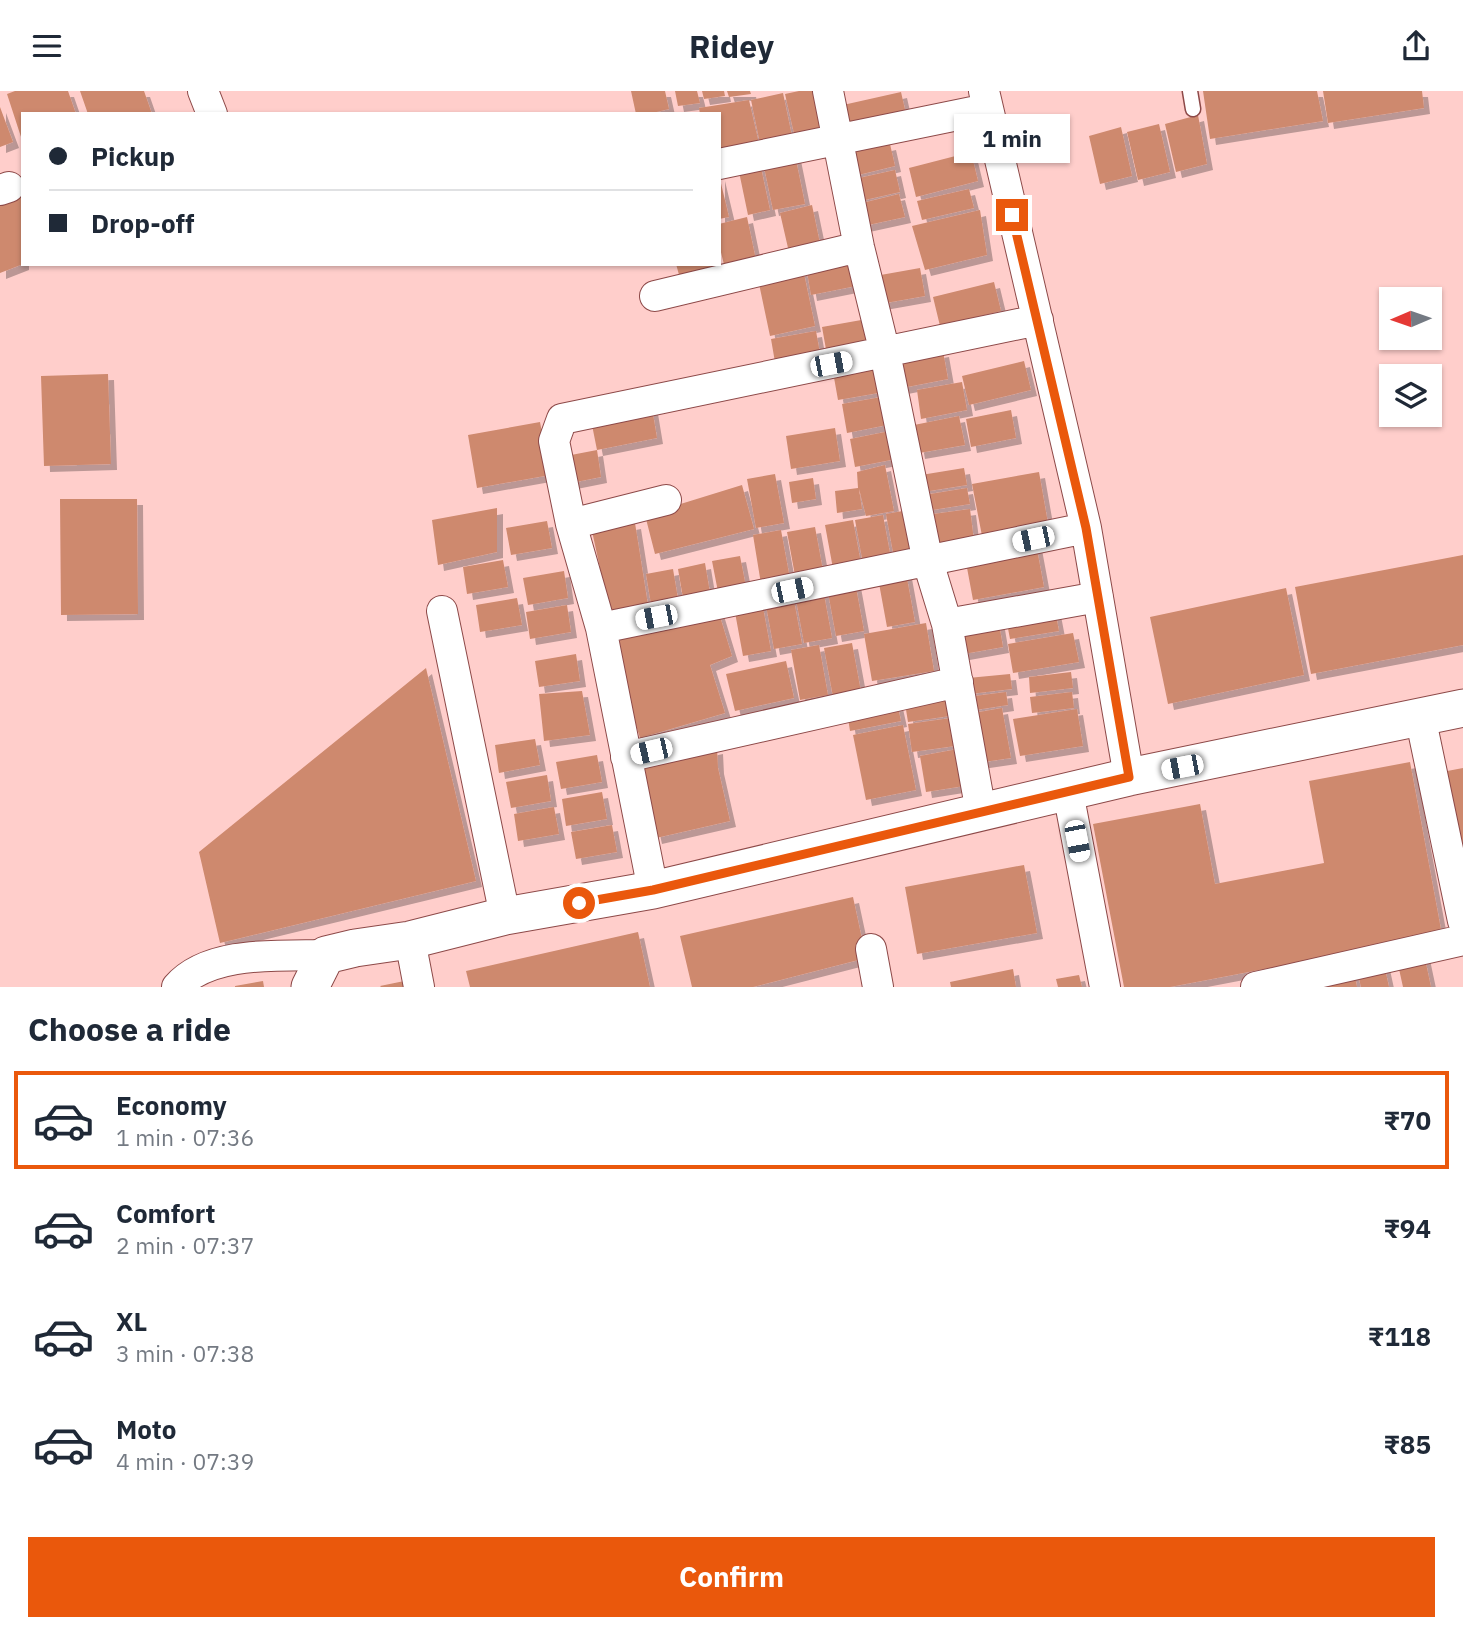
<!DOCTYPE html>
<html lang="en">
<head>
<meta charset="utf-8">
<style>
	body { margin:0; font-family:"IBM Plex Sans",sans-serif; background:#f2f2f3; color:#1f2937; height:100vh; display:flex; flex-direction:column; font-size:26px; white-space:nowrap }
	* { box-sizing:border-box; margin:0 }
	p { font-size:23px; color:#747a83 }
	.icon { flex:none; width:38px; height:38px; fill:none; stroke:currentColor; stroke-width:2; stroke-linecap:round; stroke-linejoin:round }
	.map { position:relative; height:896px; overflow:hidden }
	.drawer { display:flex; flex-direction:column; background:#fff; flex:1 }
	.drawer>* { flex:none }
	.guide { position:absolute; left:21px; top:21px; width:700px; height:154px; border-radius:0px; box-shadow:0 2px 5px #0004; display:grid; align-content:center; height:154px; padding:0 28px; background:#fff }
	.needle { width:46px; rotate:268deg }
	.tools { position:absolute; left:1379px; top:196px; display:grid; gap:14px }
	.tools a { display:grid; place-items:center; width:63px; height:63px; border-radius:0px; background:#fff; box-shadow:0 2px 5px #0004; font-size:35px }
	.end { position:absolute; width:32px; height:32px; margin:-16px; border:9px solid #ea580c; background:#fff; box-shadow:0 0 0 4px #fff }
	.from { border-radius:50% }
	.bubble { position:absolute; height:49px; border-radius:0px; background:#fff; box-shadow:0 2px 5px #0004; font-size:23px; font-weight:700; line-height:49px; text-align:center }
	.car { position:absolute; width:21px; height:42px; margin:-21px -10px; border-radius:9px; box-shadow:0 0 5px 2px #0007; background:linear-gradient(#fff 24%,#345 0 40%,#fff 0 76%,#345 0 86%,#fff 0) }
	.guide b { display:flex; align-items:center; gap:24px; height:66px; font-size:26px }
	.guide b+b { border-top:2px solid #e0e1e3 }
	.guide i { width:18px; height:18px; background:#1f2937 }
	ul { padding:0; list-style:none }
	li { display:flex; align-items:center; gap:21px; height:98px; margin:0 14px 10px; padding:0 14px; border:4px solid transparent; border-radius:0px }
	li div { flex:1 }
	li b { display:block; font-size:26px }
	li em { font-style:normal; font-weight:700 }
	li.active { border-color:#ea580c }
	li>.icon { width:63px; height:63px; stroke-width:1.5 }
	h2 { padding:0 28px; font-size:32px; line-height:84px }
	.action { display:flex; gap:14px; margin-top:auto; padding:14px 28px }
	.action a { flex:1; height:80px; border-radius:0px; background:#ea580c; color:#fff; font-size:28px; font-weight:700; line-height:80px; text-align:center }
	header { display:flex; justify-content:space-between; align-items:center; height:91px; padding:0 28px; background:#fff; font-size:32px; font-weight:700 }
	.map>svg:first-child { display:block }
	.building { fill:#ce896e; filter:url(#shadow) }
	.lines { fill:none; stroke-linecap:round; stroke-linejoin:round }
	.service-casing { stroke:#8d4948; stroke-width:17 }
	.minor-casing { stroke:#8d4948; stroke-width:32 }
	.tertiary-casing { stroke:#8d4948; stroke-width:39 }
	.service { stroke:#fff; stroke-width:14 }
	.minor { stroke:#fff; stroke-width:30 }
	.tertiary { stroke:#fff; stroke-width:37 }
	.route { stroke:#ea580c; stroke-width:9 }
</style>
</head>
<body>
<header><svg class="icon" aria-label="menu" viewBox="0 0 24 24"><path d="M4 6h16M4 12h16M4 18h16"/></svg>Ridey<svg class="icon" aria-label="share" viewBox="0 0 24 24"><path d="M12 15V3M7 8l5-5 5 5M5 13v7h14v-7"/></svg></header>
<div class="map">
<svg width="1463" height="896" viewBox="0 0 1463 896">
	<defs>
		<filter id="shadow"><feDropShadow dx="6" dy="6" stdDeviation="0" flood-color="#0004"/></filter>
	</defs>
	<rect width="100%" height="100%" fill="#ffcecb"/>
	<path class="building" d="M15 0H68L76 23H23L22 49 7 3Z
		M80 0H144L152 23H88Z
		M631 0H665L669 18 648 23H636Z
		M675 0H697L700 12 678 15Z
		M702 0H724L725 5 704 8Z
		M727 0H750L751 3 729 6Z
		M799 0H818L828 44 796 51 785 3Z
		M1203 0H1317L1323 30 1210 48Z
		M1323 0H1422L1424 17 1328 32Z
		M901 1 906 23 848 36 843 14Z
		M783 2 793 50 761 57 751 9Z
		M749 9 760 57 719 64V23H700L699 17Z
		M0 16 13 51 0 56Z
		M1198 24 1207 73 1176 81 1165 33Z
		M1159 33 1170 81 1138 89 1127 41Z
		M1121 36 1132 85 1100 93 1089 45Z
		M890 53 895 75 850 86 845 63Z
		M971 61 978 90 916 106 909 77Z
		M795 64 805 113 773 119 763 71Z
		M760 72 770 119 748 124 738 76Z
		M895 79 900 101 856 111 850 89Z
		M719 84 729 126 719 128Z
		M969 98 974 117 922 129 917 110Z
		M899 103 905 126 859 136 854 114Z
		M23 104V173L0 182V112Z
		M812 114 822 162 791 170 780 122Z
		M980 119 987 164 925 179 912 135Z
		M747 126 757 174 726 182 719 153V133Z
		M851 167 856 195 811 204 806 175Z
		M676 173H710L713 183 681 191Z
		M920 177 925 205 880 213 875 185Z
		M803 178 815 235 770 245 758 188Z
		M994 191 1001 220 940 235 933 206Z
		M867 228 872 256 827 264 822 236Z
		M816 240 821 268 776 277 771 248Z
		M943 260 948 288 902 297 897 268Z
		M1024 270 1031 299 969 314 962 285Z
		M879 273 884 301 838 309 833 281Z
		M108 283 111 373 44 375 41 285Z
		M962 291 967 319 921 328 917 299Z
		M887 305 892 333 847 342 842 313Z
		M652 317 657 347 597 359 601 386 571 392 566 365 597 359 591 329Z
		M1011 319 1016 347 971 356 966 328Z
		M959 325 965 354 919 362 914 334Z
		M540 331 550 384 477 397 468 344Z
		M835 337 840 370 791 378 786 345Z
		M895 339 901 367 855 376 850 348Z
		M885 374 894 420 866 425 859 398 862 418 837 422 835 400 858 397 857 381Z
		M964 377 967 394 923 401 921 384Z
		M1039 381 1049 438 983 450 972 393Z
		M775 383 784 432 756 437 747 388Z
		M813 387 816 408 792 412 789 391Z
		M742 394 754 438 655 463 645 424Z
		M967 397 970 413 926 420 924 404Z
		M60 408H137L138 523 61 524Z
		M497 417V461L438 474 432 429Z
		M914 418 923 467 895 472 886 423Z
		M970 418 974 450 931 457 926 424Z
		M883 424 892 473 864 478 855 429Z
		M853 429 862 478 834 483 825 434Z
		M547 430 552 457 511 464 506 437Z
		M635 432 648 514 609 519 592 440Z
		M815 436 824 485 796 490 787 441Z
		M781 439 790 488 761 493 753 444Z
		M1036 453 1044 496 973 509 965 466Z
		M1463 464V554L1311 583 1295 496Z
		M740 465 747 501 719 506 712 470Z
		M503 469 508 496 467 503 463 476Z
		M705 472 711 508 684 513 678 478Z
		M673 478 679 514 652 519 646 483Z
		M564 480 568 507 528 514 523 487Z
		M906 482 915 531 887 536 878 487Z
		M855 491 864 540 836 545 827 496Z
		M1286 497 1304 584 1168 613 1150 526Z
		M823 498 832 547 804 552 795 503Z
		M793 504 802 553 774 558 765 509Z
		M517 507 522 534 480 541 476 514Z
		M762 511 771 560 743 565 734 516Z
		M567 514 571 541 530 548 526 521Z
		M718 519 732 565 710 574 725 622 640 647 625 599 619 543Z
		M1055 519 1059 540 1010 548 1006 527Z
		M998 527 1003 556 958 564 953 535Z
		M926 532 934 580 872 590 864 543Z
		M1073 542 1079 571 1013 582 1008 553Z
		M852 552 861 601 833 606 824 557Z
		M819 554 828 604 800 609 791 559Z
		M576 563 580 590 539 596 535 570Z
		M786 570 794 607 735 620 726 583Z
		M426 577 476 790 220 852 199 761Z
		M1071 581 1073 597 1030 602 1029 586Z
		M1010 583 1012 598 970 603 968 587Z
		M946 598 950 625 908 631 904 606Z
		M582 600 590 644 544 650 539 603Z
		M1006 601 1008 614 969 620 967 606Z
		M1072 601 1074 617 1032 622 1030 606Z
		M897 612 901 630 850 640 847 621Z
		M1002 617 1011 667 977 672 968 623Z
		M1077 618 1083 655 1020 665 1013 628Z
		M951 627 955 655 912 661 908 633Z
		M903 634 916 699 866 709 853 644Z
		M535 648 540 674 499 682 495 654Z
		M717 657 718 677 730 730 656 747 644 694V673Z
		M958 658 964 695 926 701 920 665Z
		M597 664 602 691 561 698 556 671Z
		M1410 671 1442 844 1170 896H1124L1093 733 1200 713 1215 793 1324 772 1309 690Z
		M1463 677V785L1442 681Z
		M547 684 551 710 511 717 506 691Z
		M602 701 607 728 566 735 562 708Z
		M554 716 559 743 518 750 514 723Z
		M612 734 617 761 576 768 571 741Z
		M1024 774 1037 842 917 863 905 796Z
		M853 806 866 867 753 896H692L680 845Z
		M638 841 650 896H470L466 880Z
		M1424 863 1431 896H1403L1397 869Z
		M1384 873 1389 896H1361L1357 879Z
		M1013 878 1016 896H951L950 891Z
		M1354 880 1357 896H1329L1327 886Z
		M1079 884 1082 896H1058L1056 888Z
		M414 888 415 896H381L380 895Z
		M263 890 264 896H235V895Z"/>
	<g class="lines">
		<defs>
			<path id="service" d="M1190 0 1193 18"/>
			<path id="minor" d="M203 0 212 23
				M828 0 859 156 885 262 928 471 947 533 981 721
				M984 0 1086 437 1129 686
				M719 73 987 18
				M0 99 9 96
				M655 205 859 156
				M571 433 666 409
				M442 520 505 825
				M947 533 1098 506
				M601 537 1086 437
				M1420 625 1463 830
				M626 666 958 591
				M1068 701 1105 896
				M653 799 601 537 571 433 554 350 562 328 1038 229
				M410 849 419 896
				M871 858 878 896
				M177 896C209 859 281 865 326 864
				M1256 896 1463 849"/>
			<path id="tertiary" d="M310 896 326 864 355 857 410 849 505 825 653 799 1129 686 1463 617"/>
		</defs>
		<use href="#service" class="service-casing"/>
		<use href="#minor" class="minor-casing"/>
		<use href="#tertiary" class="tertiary-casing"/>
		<use href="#service" class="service"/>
		<use href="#minor" class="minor"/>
		<use href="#tertiary" class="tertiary"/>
	</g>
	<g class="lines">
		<path class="route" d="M579 812 653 799 1129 686 1086 437 1012 124"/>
	</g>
</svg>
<div class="tools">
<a><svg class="needle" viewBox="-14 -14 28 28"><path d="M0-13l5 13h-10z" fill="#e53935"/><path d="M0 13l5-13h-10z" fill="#747a83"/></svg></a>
<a><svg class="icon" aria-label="layers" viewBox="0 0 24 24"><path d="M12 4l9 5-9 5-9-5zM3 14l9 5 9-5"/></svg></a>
</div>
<i class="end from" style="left:579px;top:812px"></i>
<i class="end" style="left:1012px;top:124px"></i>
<div class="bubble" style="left:954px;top:23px;width:116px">1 min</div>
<i class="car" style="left:831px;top:273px;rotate:79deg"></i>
<i class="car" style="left:1033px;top:448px;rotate:258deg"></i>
<i class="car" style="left:792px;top:499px;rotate:78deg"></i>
<i class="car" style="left:656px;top:526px;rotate:259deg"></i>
<i class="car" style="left:651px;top:660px;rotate:257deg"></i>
<i class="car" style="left:1182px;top:676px;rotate:259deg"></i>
<i class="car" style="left:1077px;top:750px;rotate:169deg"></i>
<div class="guide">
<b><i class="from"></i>Pickup</b>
<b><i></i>Drop-off</b>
</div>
</div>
<section class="drawer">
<h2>Choose a ride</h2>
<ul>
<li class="active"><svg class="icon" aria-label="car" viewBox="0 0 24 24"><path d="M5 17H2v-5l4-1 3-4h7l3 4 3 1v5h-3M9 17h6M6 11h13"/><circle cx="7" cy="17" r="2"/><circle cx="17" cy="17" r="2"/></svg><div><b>Economy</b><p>1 min · 07:36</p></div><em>₹70</em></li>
<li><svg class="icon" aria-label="car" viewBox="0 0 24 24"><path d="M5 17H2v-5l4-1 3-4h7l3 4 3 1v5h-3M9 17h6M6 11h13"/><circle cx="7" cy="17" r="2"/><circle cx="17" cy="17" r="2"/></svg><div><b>Comfort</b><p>2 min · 07:37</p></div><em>₹94</em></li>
<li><svg class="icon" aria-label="car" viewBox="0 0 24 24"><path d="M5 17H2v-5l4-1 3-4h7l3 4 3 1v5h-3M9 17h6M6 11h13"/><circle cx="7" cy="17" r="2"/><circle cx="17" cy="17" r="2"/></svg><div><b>XL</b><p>3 min · 07:38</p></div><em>₹118</em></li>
<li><svg class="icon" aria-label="car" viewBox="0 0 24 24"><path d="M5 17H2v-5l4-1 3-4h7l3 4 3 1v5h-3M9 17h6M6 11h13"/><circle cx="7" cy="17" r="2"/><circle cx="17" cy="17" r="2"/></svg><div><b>Moto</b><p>4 min · 07:39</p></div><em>₹85</em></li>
</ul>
<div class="action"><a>Confirm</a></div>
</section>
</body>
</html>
